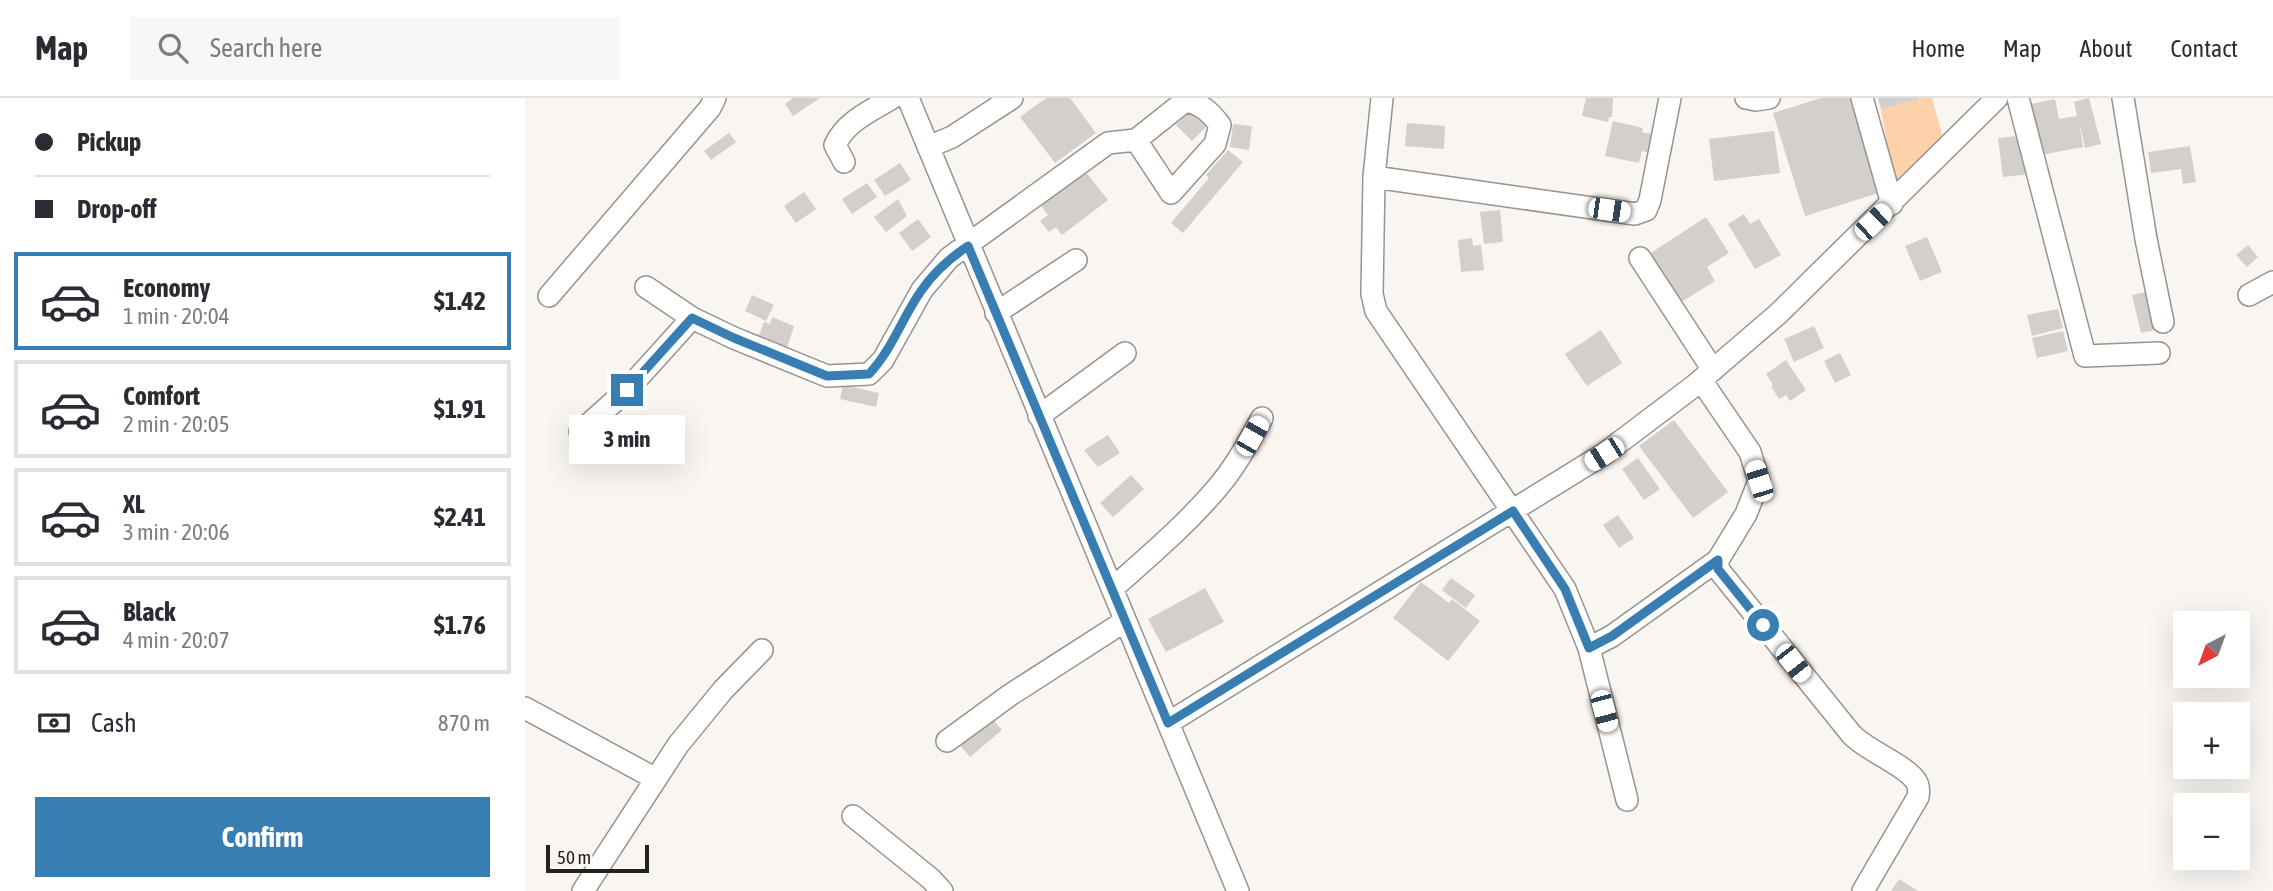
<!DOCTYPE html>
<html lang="en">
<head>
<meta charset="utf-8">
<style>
	body { margin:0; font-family:"Asap Condensed",sans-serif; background:#f7f7f7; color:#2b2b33; height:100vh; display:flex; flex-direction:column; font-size:26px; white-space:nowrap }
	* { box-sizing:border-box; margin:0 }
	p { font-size:23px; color:#7c7c81 }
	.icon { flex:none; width:38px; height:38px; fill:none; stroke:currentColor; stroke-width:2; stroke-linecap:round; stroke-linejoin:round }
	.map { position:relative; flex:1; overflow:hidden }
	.panel { display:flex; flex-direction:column; background:#fff; width:525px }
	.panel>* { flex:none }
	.top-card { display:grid; align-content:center; height:154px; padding:0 35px; background:#fff }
	.needle { width:46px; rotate:221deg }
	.controls { position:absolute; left:1648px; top:513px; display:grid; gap:14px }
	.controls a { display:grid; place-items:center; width:77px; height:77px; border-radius:0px; background:#fff; box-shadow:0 7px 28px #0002; font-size:35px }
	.scale { position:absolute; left:21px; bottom:18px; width:103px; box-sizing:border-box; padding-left:7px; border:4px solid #22211f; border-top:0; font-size:19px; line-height:24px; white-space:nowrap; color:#22211f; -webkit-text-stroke:5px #f9f5f1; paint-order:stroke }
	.end { position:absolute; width:32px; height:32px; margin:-16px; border:9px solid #387eb3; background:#fff; box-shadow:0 0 0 4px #fff }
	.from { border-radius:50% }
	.bubble { position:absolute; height:49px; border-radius:0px; background:#fff; box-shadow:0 7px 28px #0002; font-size:23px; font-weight:700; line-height:49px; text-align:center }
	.car { position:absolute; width:21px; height:42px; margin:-21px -10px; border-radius:9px; box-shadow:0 0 5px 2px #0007; background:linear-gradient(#fff 24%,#345 0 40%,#fff 0 76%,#345 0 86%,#fff 0) }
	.top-card b { display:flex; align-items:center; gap:24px; height:66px; font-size:26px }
	.top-card b+b { border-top:2px solid #e1e1e2 }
	.top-card i { width:18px; height:18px; background:#2b2b33 }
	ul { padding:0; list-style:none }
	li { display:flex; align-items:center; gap:21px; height:98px; margin:0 14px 10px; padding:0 21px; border:4px solid #e1e1e2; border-radius:0px }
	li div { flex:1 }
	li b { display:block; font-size:26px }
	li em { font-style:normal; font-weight:700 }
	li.on { border-color:#387eb3 }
	li>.icon { width:63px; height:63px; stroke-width:1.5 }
	.pay { display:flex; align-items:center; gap:18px; height:77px; padding:0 35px; font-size:26px }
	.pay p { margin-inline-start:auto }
	.button { display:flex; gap:14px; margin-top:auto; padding:14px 35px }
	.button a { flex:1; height:80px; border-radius:0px; background:#387eb3; color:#fff; font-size:28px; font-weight:700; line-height:80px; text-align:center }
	header { display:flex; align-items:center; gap:42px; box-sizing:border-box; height:98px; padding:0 35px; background:#fff; border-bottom:2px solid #e1e1e2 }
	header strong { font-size:33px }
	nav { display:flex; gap:38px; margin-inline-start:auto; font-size:24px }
	.search { width:490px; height:63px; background:#f7f7f7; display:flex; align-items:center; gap:18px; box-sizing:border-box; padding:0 24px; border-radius:0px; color:#7c7c81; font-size:26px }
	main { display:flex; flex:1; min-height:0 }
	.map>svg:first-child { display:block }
	.green { fill:#fdd1a9 }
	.building { fill:#d3cfcb }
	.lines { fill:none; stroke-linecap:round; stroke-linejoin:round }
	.minor-casing { stroke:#979390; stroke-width:24 }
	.minor { stroke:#fff; stroke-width:21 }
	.route { stroke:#387eb3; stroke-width:9 }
</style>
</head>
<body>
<header>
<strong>Map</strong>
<div class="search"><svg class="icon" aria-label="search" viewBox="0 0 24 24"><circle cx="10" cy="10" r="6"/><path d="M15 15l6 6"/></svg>Search here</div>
<nav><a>Home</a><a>Map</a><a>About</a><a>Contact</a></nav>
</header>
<main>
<section class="panel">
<div class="top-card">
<b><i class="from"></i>Pickup</b>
<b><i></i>Drop-off</b>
</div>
<ul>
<li class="on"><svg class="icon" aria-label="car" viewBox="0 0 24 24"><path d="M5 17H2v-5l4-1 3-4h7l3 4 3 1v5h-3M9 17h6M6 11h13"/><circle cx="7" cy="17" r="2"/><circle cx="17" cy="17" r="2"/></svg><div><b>Economy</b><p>1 min · 20:04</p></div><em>$1.42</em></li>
<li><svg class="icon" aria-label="car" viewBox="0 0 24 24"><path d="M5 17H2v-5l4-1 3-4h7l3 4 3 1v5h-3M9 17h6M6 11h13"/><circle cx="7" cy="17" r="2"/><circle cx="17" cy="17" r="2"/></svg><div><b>Comfort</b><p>2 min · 20:05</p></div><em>$1.91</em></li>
<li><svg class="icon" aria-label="car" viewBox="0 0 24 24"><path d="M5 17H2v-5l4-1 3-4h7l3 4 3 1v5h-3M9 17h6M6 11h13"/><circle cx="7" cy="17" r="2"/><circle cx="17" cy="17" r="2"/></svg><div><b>XL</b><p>3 min · 20:06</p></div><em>$2.41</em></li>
<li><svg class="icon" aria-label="car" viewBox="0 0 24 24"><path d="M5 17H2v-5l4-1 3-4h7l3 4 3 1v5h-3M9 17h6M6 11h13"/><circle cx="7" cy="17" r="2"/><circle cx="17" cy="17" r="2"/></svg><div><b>Black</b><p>4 min · 20:07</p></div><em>$1.76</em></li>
</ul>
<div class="pay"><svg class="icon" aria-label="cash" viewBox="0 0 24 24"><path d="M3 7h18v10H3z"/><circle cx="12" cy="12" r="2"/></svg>Cash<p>870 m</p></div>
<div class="button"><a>Confirm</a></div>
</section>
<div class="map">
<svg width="1748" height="793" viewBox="0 0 1748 793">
	<rect width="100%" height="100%" fill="#f9f5f1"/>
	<path class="green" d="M1397 0H1407L1420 47 1369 86 1356 11Z"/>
	<path class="building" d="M268 0H295L268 18 260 6Z
		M521 0H545L571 35 530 65 495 19Z
		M1061 0H1088L1087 19H1084L1083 24 1057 18Z
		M1296 0H1327L1357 94 1280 118 1248 15Z
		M1353 0H1394V1L1356 11Z
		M1564 0 1576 46 1560 50 1554 23 1558 49 1516 57 1506 6 1530 1 1534 21 1552 18 1549 4Z
		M668 11 683 27 667 43 651 27Z
		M1088 23 1118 30 1117 34 1131 37 1127 55 1117 53 1114 65 1080 58Z
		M882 25 920 28 919 51 880 48Z
		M708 26 727 28 724 52 705 49Z
		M1249 33 1255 75 1189 83 1184 41Z
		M204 35 211 44 186 62 179 53Z
		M1502 37 1507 76 1478 79 1473 40Z
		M1665 48 1671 84 1658 86 1656 71 1626 75 1623 54Z
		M703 52 718 64 658 135 646 125 684 80 681 77Z
		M375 65 386 82 360 98 349 82Z
		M560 73 583 102 537 137 531 129 524 134 515 123 523 117 516 108Z
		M342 85 352 99 327 116 317 101Z
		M279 94 291 111 271 125 259 108Z
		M373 101 382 118 361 134 349 119Z
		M975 112 978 144 959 146 955 114Z
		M1219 116 1225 126 1234 121 1256 157 1230 171 1203 126Z
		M1181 119 1204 155 1182 169 1190 183 1150 208 1118 160Z
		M393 121 406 139 387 153 374 135Z
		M1402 139 1417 174 1395 183 1380 148Z
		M947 140 948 148 956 147 959 172 936 174 933 142Z
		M1723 147 1733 159 1722 169 1711 157Z
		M1626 193 1635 231 1616 235 1607 197Z
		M227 197 249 207 241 223 220 213Z
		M1533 211 1538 230 1507 238 1502 217Z
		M247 219 269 228 261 253 232 242 239 224 245 226Z
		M1289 228 1299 250 1269 264 1259 241Z
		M1076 232 1097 265 1062 288 1040 256Z
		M1538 233 1543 253 1512 260 1507 240Z
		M1315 255 1326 277 1310 285 1299 263Z
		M1261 262 1281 292 1265 303 1261 297 1254 301 1246 288 1248 287 1241 276Z
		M318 287 354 295 351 309 315 301Z
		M1149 322 1203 394 1168 420 1114 348Z
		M583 337 595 355 573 369 559 352Z
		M1113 360 1135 391 1119 402 1097 371Z
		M606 377 619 391 588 419 575 405Z
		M1093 417 1109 440 1094 450 1078 427Z
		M926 480 950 497 941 510 917 492Z
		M896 484 924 505 927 501 955 523 923 563 868 520Z
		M680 490 699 524 641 554 623 521Z
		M465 618 477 632 445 659 433 645Z
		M1374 781 1393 793H1366Z"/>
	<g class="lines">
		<defs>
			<path id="minor" d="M383 0 713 793
				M857 0 849 79 847 196 851 213 1040 491 1064 550 1102 702
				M1221 0 1231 2 1244 0
				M1337 0 1367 106
				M1493 0 1560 258 1634 255
				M1598 0 1621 141 1638 224
				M403 49 427 39 487 0
				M319 64 310 47C321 23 346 13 367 0
				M849 79 1110 116 1121 112 1125 102 1145 0
				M1115 160 1188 272
				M121 189 167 220 209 240 302 278 344 276 358 262 397 192 424 160 583 45 611 42 646 95 690 46 695 27C686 15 676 5 660 3L611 42
				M1724 197 1748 184
				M24 198 185 10 190 0
				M471 215 551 162
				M1176 282 1225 354 1234 383 1221 416 1193 462V471L1327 637C1344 654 1379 666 1391 683 1394 688 1394 693 1393 699L1338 793
				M514 318 600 255
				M55 334 102 292 167 220
				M587 491C624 458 661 427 693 389 711 368 724 343 737 320
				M1064 550 1087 538 1193 462
				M0 610 131 681
				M643 625 1079 356 1169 288 1253 216 1472 0
				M422 643 485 597 600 523
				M328 718 406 781 417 793
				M58 793 153 647 198 592 237 552"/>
		</defs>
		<use href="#minor" class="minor-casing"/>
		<use href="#minor" class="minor"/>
	</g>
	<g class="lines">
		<path class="route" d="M102 292 167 220 209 240 302 278 344 276C367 252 377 220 396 193 409 174 425 160 443 148L643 625 988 413 1040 491 1064 550 1087 538 1193 462V471L1238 527"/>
	</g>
</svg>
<div class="controls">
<a><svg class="needle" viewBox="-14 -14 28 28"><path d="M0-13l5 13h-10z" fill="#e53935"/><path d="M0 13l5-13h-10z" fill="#7c7c81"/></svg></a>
<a>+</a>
<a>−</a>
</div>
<div class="scale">50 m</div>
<i class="end from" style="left:1238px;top:527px"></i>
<i class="end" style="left:102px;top:292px"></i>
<div class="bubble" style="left:44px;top:317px;width:116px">3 min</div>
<i class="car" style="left:1084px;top:112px;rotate:98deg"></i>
<i class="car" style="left:1348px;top:124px;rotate:46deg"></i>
<i class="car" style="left:727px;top:338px;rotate:30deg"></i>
<i class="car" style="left:1079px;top:356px;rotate:238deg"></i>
<i class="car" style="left:1234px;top:383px;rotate:343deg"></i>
<i class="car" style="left:1268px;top:565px;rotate:142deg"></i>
<i class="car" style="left:1079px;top:613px;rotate:165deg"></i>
</div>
</main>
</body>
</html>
